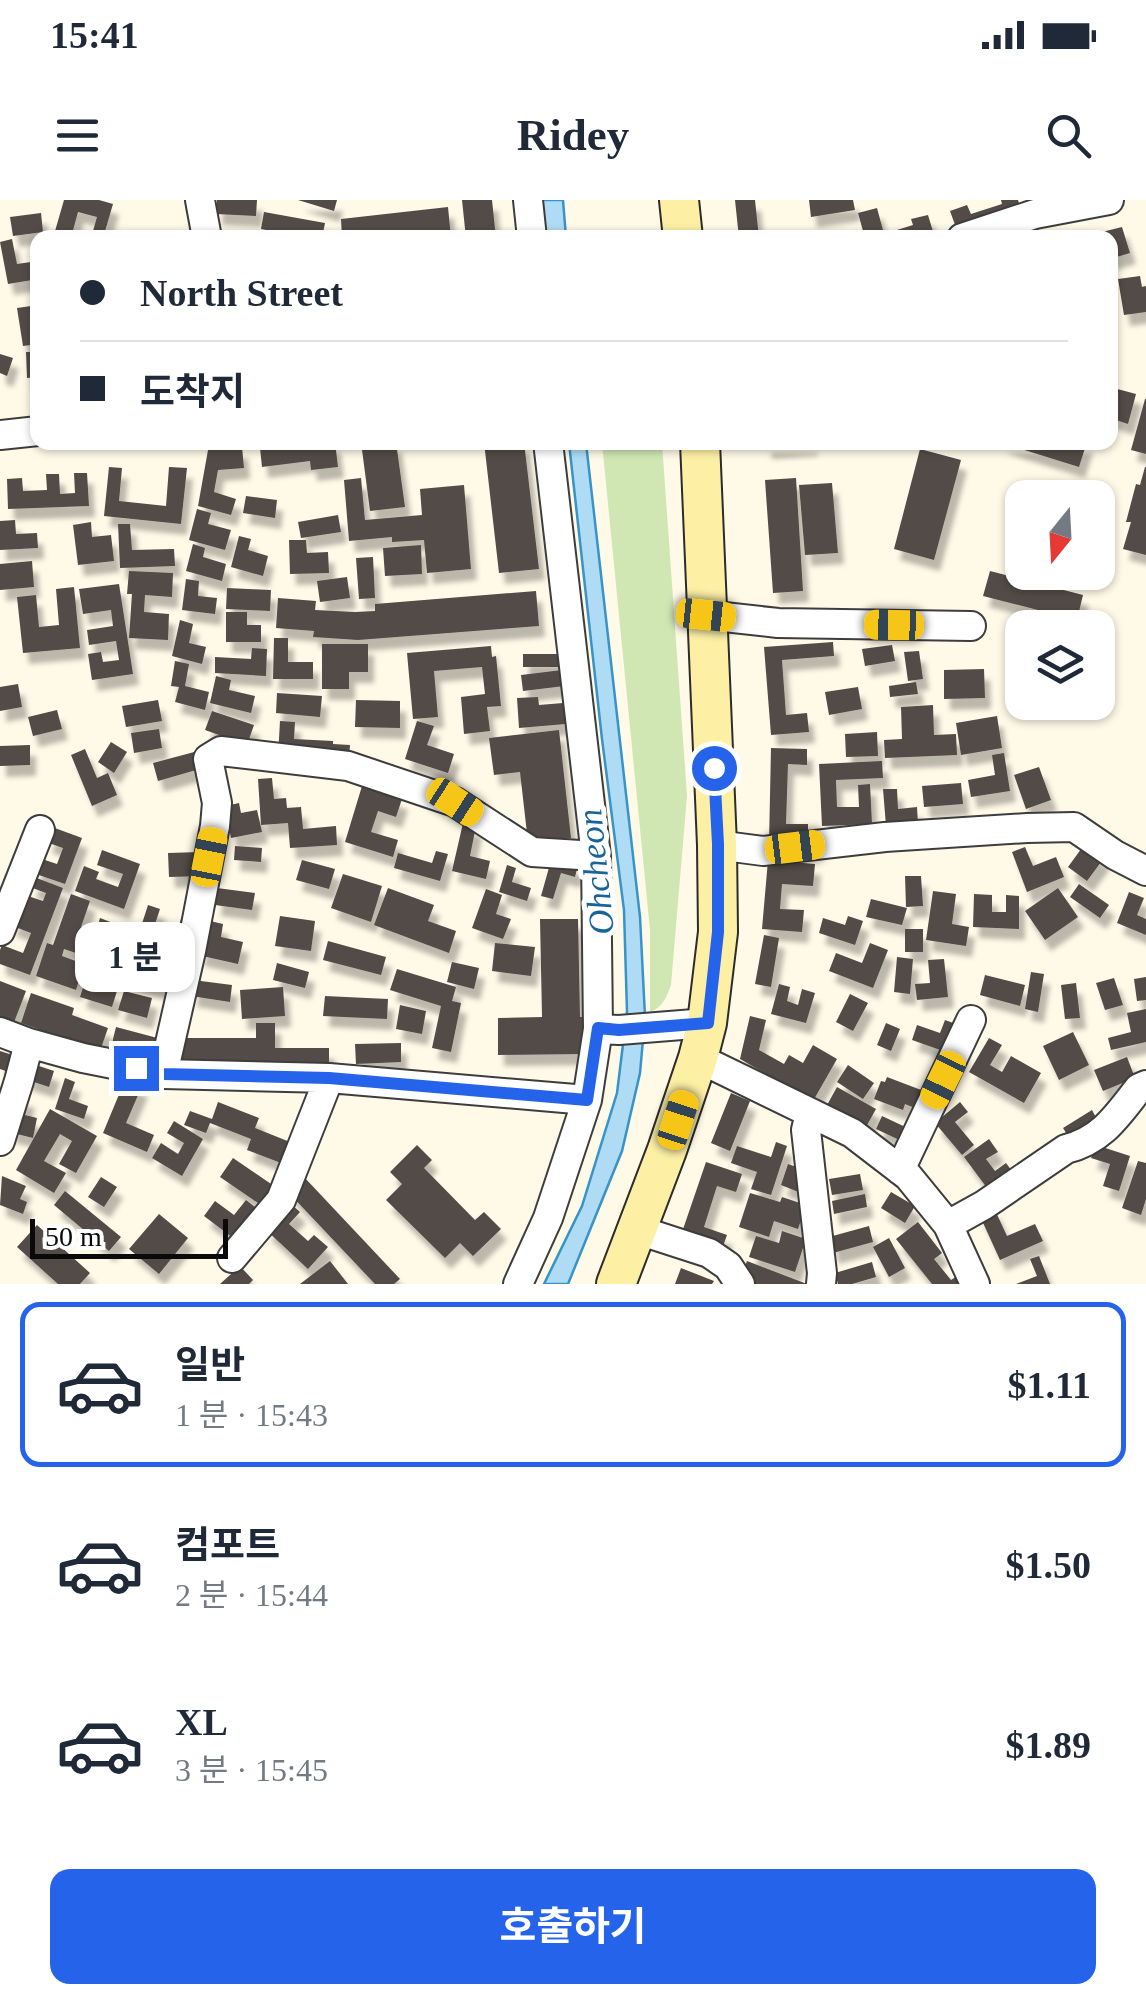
<!DOCTYPE html>
<html lang="ko">
<head>
<meta charset="utf-8">
<style>
	body { margin:0; font-family:"Times New Roman","Noto Sans KR",serif; background:#f2f2f3; color:#1f2937; height:100vh; display:flex; flex-direction:column; font-size:38px; white-space:nowrap }
	* { box-sizing:border-box; margin:0 }
	p { font-size:32px; color:#747a83 }
	.icon { flex:none; width:55px; height:55px; fill:none; stroke:currentColor; stroke-width:2; stroke-linecap:round; stroke-linejoin:round }
	.map { position:relative; height:1084px; overflow:hidden }
	.side { display:flex; flex-direction:column; background:#fff; flex:1 }
	.side>* { flex:none }
	.top-card { position:absolute; left:30px; top:30px; width:1088px; height:220px; border-radius:20px; box-shadow:0 2px 8px #0004; display:grid; align-content:center; height:220px; padding:0 50px; background:#fff }
	.needle { width:65px; rotate:198deg }
	.fabs { position:absolute; left:1005px; top:280px; display:grid; gap:20px }
	.fabs a { display:grid; place-items:center; width:110px; height:110px; border-radius:20px; background:#fff; box-shadow:0 2px 8px #0004; font-size:50px }
	.scale { position:absolute; left:30px; bottom:25px; width:198px; box-sizing:border-box; padding-left:10px; border:5px solid #0a0a0a; border-top:0; font-size:28px; line-height:35px; white-space:nowrap; color:#0a0a0a; -webkit-text-stroke:8px #fff; paint-order:stroke }
	.end { position:absolute; width:45px; height:45px; margin:-22px; border:12px solid #2563eb; background:#fff; box-shadow:0 0 0 5px #fff }
	.from { border-radius:50% }
	.bubble { position:absolute; height:70px; border-radius:20px; background:#fff; box-shadow:0 2px 8px #0004; font-size:32px; font-weight:700; line-height:70px; text-align:center }
	.car { position:absolute; width:30px; height:60px; margin:-30px -15px; border-radius:12px; box-shadow:0 0 8px 2px #0007; background:linear-gradient(#f5c518 24%,#345 0 40%,#f5c518 0 76%,#345 0 86%,#f5c518 0) }
	.top-card b { display:flex; align-items:center; gap:35px; height:95px; font-size:38px }
	.top-card b+b { border-top:2px solid #e0e1e3 }
	.top-card i { width:25px; height:25px; background:#1f2937 }
	ul { padding:18px 0 0; list-style:none }
	li { display:flex; align-items:center; gap:30px; height:165px; margin:0 20px 15px; padding:0 30px; border:5px solid transparent; border-radius:20px }
	li div { flex:1 }
	li b { display:block; font-size:38px }
	li em { font-style:normal; font-weight:700 }
	li.on { border-color:#2563eb }
	li>.icon { width:90px; height:90px; stroke-width:1.5 }
	.primary-button { display:flex; gap:20px; margin-top:auto; padding:20px 50px }
	.primary-button a { flex:1; height:115px; border-radius:20px; background:#2563eb; color:#fff; font-size:40px; font-weight:700; line-height:115px; text-align:center }
	.status { display:flex; justify-content:space-between; align-items:center; height:70px; padding:0 50px; background:#fff; direction:ltr }
	.status svg { height:28px; fill:currentColor }
	header { display:flex; justify-content:space-between; align-items:center; height:130px; padding:0 50px; background:#fff; font-size:45px; font-weight:700 }
	.map>svg:first-child { display:block }
	.green { fill:#d0e7b4 }
	.water { fill:#afdcf4; stroke:#3794c9; stroke-width:2.5 }
	.building { fill:#534b47; filter:url(#shadow) }
	.lines { fill:none; stroke-linecap:round; stroke-linejoin:round }
	.minor-casing { stroke:#3d3d3d; stroke-width:32 }
	.secondary-casing { stroke:#2c2c2c; stroke-width:42 }
	.minor { stroke:#fff; stroke-width:28 }
	.secondary { stroke:#fdf0a5; stroke-width:38 }
	.route { stroke:#2563eb; stroke-width:12 }
	.labels { text-anchor:middle; dominant-baseline:central; stroke-width:10; stroke-linejoin:round; paint-order:stroke }
	.water-label { font-size:35px; font-style:italic; fill:#186498; stroke:#fff }
</style>
</head>
<body>
<div class="status"><b>15:41</b><svg viewBox="0 0 49 12"><path d="M0 12V9h3v3zM5 12V6h3v6zM10 12V3h3v9zM15 12V0h3v12zM26 1h20v11H26zM47 4h2v5h-2z"/></svg></div>
<header><svg class="icon" aria-label="menu" viewBox="0 0 24 24"><path d="M4 6h16M4 12h16M4 18h16"/></svg>Ridey<svg class="icon" aria-label="search" viewBox="0 0 24 24"><circle cx="10" cy="10" r="6"/><path d="M15 15l6 6"/></svg></header>
<div class="map">
<svg width="1146" height="1084" viewBox="0 0 1146 1084">
	<defs>
		<filter id="shadow"><feDropShadow dx="6" dy="11" stdDeviation="2.5" flood-color="#0004"/></filter>
	</defs>
	<rect width="100%" height="100%" fill="#fff9e8"/>
	<path class="green" d="M602 243H662L687 596 671 785C666 798 663 807 650 812V730Z"/>
	<path class="water" d="M541 0H563L566 37H545Z
		M569 243H586L640 717 645 817 640 873 622 951 568 1084H544L582 1006 617 893 627 812 624 710 602 539Z"/>
	<path class="building" d="M64 0H99L113 4 103 38H91L97 17 78 12 72 34 80 38H53Z
		M217 0H257L256 16 216 14Z
		M298 0H337L334 11Z
		M462 0H492L496 38H466Z
		M735 0H755L759 38H739Z
		M809 0H853L855 10 811 17Z
		M1001 0H1018L1022 12 958 33 950 11 967 5 971 14 1002 4Z
		M448 7 451 38H342L341 19Z
		M877 8 884 34 913 25 911 19 928 15 935 38H865L858 13Z
		M264 12 325 23 322 38H308L261 29Z
		M41 13 43 32 13 36 10 17Z
		M1122 27 1130 53 1110 59V38H1100L1098 33Z
		M12 39 17 64 38 61V79L8 84 0 42Z
		M1140 76 1142 87 1146 86V112L1124 115 1118 79Z
		M38 105V144L23 146 17 108Z
		M26 152H38V177L27 178Z
		M0 154 13 158 7 176 0 173Z
		M1110 187 1136 194 1128 224 1110 218Z
		M1145 199H1146V254L1131 250Z
		M308 242H335L338 267 311 270 310 261 262 267 260 248Z
		M361 242H396L405 307 370 311Z
		M484 242H524L539 369 499 373Z
		M765 242H812V245L766 248Z
		M999 242H1087L1079 267Z
		M242 247 244 268 218 270 214 292 236 299 231 315 198 306 208 250Z
		M920 249 961 260 934 360 894 349Z
		M109 267 122 268 119 301 166 306 169 267 187 268 181 324 104 316Z
		M1145 267H1146V355L1123 349 1131 322H1126L1136 284 1140 285Z
		M74 273H87L89 306 8 309 7 279 22 278 23 291 47 290 46 274H59L60 294 75 293Z
		M361 278 365 320 422 315 420 289 464 285 471 369 427 373 424 340 392 342V337L349 341 344 280Z
		M796 278 803 391 773 393 765 280Z
		M832 283 838 353 805 355 799 285Z
		M246 296 277 300 275 318 243 313Z
		M197 309 211 313 208 324 231 330 225 350 189 340Z
		M338 315 341 332 301 338 298 322Z
		M15 320 16 334 37 333 38 348 0 350V321Z
		M91 322 92 337 111 335 114 361 78 365 73 325Z
		M118 324H130L132 350 174 349 175 366 120 368Z
		M239 336 251 339 248 350 268 356 263 376 231 367Z
		M289 340H306L307 353 328 352 329 373 290 374Z
		M193 344 205 348 203 357 226 364 222 381 186 371Z
		M421 345 422 374 385 376 383 348Z
		M373 357 375 398 359 399 356 358Z
		M32 361 34 387 0 390V364Z
		M129 371 173 373 172 397 145 395 144 412 169 414 168 440 129 438 132 394H127Z
		M990 371 1083 395 1077 420 983 396Z
		M347 377 350 398 320 402 317 381Z
		M186 379 199 381 198 396 217 398 215 414 182 410Z
		M119 384 133 474 92 480 88 454 101 452 103 462 119 460 116 441 89 445 87 430 113 426 111 410 83 414 79 389Z
		M74 387 80 448 23 453 17 397 36 395 39 427 59 425 56 389Z
		M227 388 271 390 270 411 226 409Z
		M536 391 539 426 358 440 313 437 314 431 276 428 278 398 316 401 315 410 355 412 375 411V404Z
		M226 412H247V425H261V442H226Z
		M180 420 193 424 189 443 206 447 202 464 172 456Z
		M274 438H288V462H313V479H273Z
		M833 442 834 456 782 460 786 515 807 513 809 532 771 535 764 447Z
		M322 444H368V472H349V489H322Z
		M892 445 895 461 865 466 862 449Z
		M491 446 492 457 496 456 501 506 487 507 490 531 464 534 461 497 485 494 482 467 434 471 438 517 413 519 407 453Z
		M252 448 267 449 266 476 215 473V457L251 459Z
		M919 451 923 479 908 481 904 452Z
		M1022 453V489L1012 490 1009 454Z
		M523 454H566V467H523Z
		M175 461 189 464 185 486 209 492 205 510 175 502 179 487 171 486Z
		M570 469 573 485 523 491 521 475Z
		M984 469 985 498 944 499V470Z
		M216 476 231 480 229 490 255 496 251 513 210 503Z
		M916 482 918 494 890 497 889 486Z
		M18 484 22 507 0 511V487Z
		M858 487 862 509 829 515 825 492Z
		M574 489 577 523 519 528 517 498 538 497 539 505 563 503 562 491Z
		M277 493 322 496 320 517 276 513Z
		M158 500 162 521 126 527 122 506Z
		M356 500 400 501V528L355 527Z
		M933 505 934 535 956 534 957 555 885 558 884 540 902 539 901 507Z
		M57 510 62 529 33 536 28 517Z
		M212 511 254 525 247 545 205 530Z
		M997 516 1002 548 961 555 956 523Z
		M280 521 295 522 294 539 333 541V544L350 545 349 560 278 556Z
		M417 521 434 526 427 545 454 554 448 573 405 559Z
		M159 529 162 548 134 553 131 533Z
		M559 530 571 638 528 642 520 572 494 575 489 538Z
		M877 532 878 556 846 557 845 534Z
		M111 542 127 552 114 573 98 562Z
		M30 545V565L0 566V546Z
		M771 548 807 549V565L788 564 786 624H808V644L769 643Z
		M85 549 97 578 108 573 117 595 92 606 71 555Z
		M198 551 203 568 158 581 153 563Z
		M1004 553 1010 591 971 597 968 580 995 575 992 555Z
		M882 561 883 578 836 580 837 607H859L858 585 870 584 872 624 822 626 819 564Z
		M1039 567 1051 600 1026 609 1014 575Z
		M272 578 274 599 286 598 287 608 301 607 303 629 336 626 337 645 290 648 288 623 261 625 258 579Z
		M961 583 963 604 924 607 922 586Z
		M362 586 402 599 396 617 378 611 371 632 398 640 393 657 345 642Z
		M883 589H897L898 609 917 607 918 624 886 626Z
		M239 603 241 613 257 610 262 632 231 638 225 606Z
		M463 623 476 626 470 656 490 661 486 679 452 671Z
		M52 627 82 638 65 684 33 673 39 658 57 664 63 648 46 642Z
		M1084 645 1104 658 1087 681 1068 667Z
		M235 646 262 648 261 662 234 660Z
		M1025 647 1033 666 1056 657 1064 677 1027 692 1012 652Z
		M102 650 140 664 124 709 75 691 84 666 99 672 96 679 118 687 123 674 97 665Z
		M436 651 448 654 440 681 394 668 398 653 432 663Z
		M200 652 202 676 169 677 168 653Z
		M552 657 578 665 575 677 561 673 553 699 541 696Z
		M302 660 335 669 329 689 296 680Z
		M768 660 815 664 813 686 782 684 780 709 804 710 802 732 762 729Z
		M507 665 516 668 512 682 531 688 527 701 499 692Z
		M343 674 382 686 371 722 331 708Z
		M905 676H921L923 706 906 707Z
		M34 677 63 688 30 775 0 764V750L2 745 23 753 31 733 10 725 22 694 43 701 46 693 30 687Z
		M1079 684 1109 705 1100 718 1070 697Z
		M217 688 255 693 252 710 215 705Z
		M388 688 434 705 428 721 456 731 449 753 374 725Z
		M1058 688 1078 717 1045 740 1025 711Z
		M486 689 502 695 496 714 511 719 503 739 472 728Z
		M933 691 956 694 952 724 969 727 966 746 926 740Z
		M1129 692 1144 698 1137 715 1146 719V735L1117 723Z
		M71 694 90 701 81 727 96 732 100 718 118 725 106 763 64 749 62 756 84 764 76 790 36 776 47 743 53 745Z
		M974 694 992 695V712H1006V695L1019 696V729L973 727Z
		M871 699 907 708 902 725 866 717Z
		M148 705 160 709 154 727 177 734 181 719 193 724 184 752 138 736Z
		M280 716 315 721 311 751 275 746Z
		M848 716 863 721 855 745 819 733 823 718 845 725Z
		M540 719H578L580 817H585L586 854 498 855V818L542 817Z
		M206 720 223 724 221 737 243 742 238 764 198 755Z
		M905 729H923V752H905Z
		M764 735 779 738 771 787 755 784Z
		M328 741 386 757 381 775 323 760Z
		M137 742 151 747 146 764 177 774 171 792 126 779Z
		M495 743 535 747 531 776 492 771Z
		M870 743 888 750 873 788 829 771 836 753 862 763Z
		M897 757 913 759 910 794 894 792Z
		M944 759 948 797 917 800 915 784 930 783 928 760Z
		M91 762 107 767 100 786 117 791 112 807 80 797Z
		M452 762 479 768 474 789 447 782Z
		M277 763 309 772 305 788 273 780Z
		M397 769 456 787 452 801 461 803 451 852 432 848 441 806 390 790Z
		M1031 772 1044 774 1038 812 1025 809Z
		M985 775 1025 785 1020 806 980 795Z
		M1146 777V800L1137 801 1134 779Z
		M1114 778 1123 805 1105 810 1096 783Z
		M193 780 232 785 230 802 191 796Z
		M0 781 26 791 13 825 0 821Z
		M1076 783 1080 818 1065 819 1061 785Z
		M779 784 790 787 787 801 798 805 802 789 815 793 806 823 771 814Z
		M283 787 285 816 242 819 240 790Z
		M124 791 152 798 147 818 118 810Z
		M31 793 74 808 72 815 108 828 100 851 21 823Z
		M850 794 868 803 853 831 836 822Z
		M325 796 388 799 387 819 323 816Z
		M400 805 426 811 422 834 396 829Z
		M1146 809V842L1111 850 1108 838 1131 832 1127 813Z
		M750 816 766 820 759 850 784 864 789 855 803 863 813 845 837 859 813 901 740 859Z
		M945 820 956 824 946 852 912 840 917 825 940 833Z
		M256 823H275V848H329V867L176 868V838H256Z
		M886 823 900 829 891 851 877 845Z
		M116 827 165 840 159 864 110 851Z
		M1073 832 1089 865 1059 880 1043 846Z
		M989 838 1002 845 990 865 1002 872 1011 856 1041 873 1024 903 969 872Z
		M401 843V862L356 864 355 844Z
		M0 851 19 857 14 874 0 869Z
		M1127 857 1135 878 1103 891 1094 870Z
		M30 863 54 871 49 887 25 879Z
		M848 865 874 883 863 899 837 882Z
		M887 877 929 893 922 911 905 904 903 910 874 899 881 881 885 882Z
		M65 878 75 882 69 899 88 906 84 919 55 909Z
		M125 880 142 886 126 923 154 935 147 952 103 933Z
		M837 887 876 909 866 927 827 905Z
		M731 893 750 901 730 951 711 943Z
		M18 895 29 897 25 915 37 918 33 938 9 932Z
		M218 902 259 918 255 928 290 942 281 963 247 950 251 939 210 923 206 933 184 925 190 911 212 919Z
		M960 902 968 912 955 922 974 945 962 955 935 923Z
		M50 909 97 936 76 973 59 964 72 941 60 934 44 961 66 973 54 993 16 970Z
		M1092 910 1101 927 1073 944 1063 928Z
		M882 916 914 931 908 944 876 929Z
		M174 921 203 939 182 976 152 958 161 943 178 954 184 943 167 933Z
		M989 939 998 952 986 959 995 971 1006 963 1015 975 990 992 964 957Z
		M776 942 787 946 771 995 751 989 757 972 731 963 737 946 771 957Z
		M417 945 432 960 424 968 475 1020 484 1012 501 1029 473 1056 460 1043 445 1058 386 1000 402 984 390 972Z
		M1096 945 1130 956 1119 991 1103 986 1110 964 1091 958Z
		M233 958 274 986 261 1005 220 977Z
		M1138 961 1146 963V999L1141 1015 1122 1008Z
		M706 962 742 974 736 992 717 986 704 1027 727 1035 721 1052 680 1038Z
		M788 964 805 970 801 993 781 985Z
		M860 974 863 990 832 995 829 979Z
		M2 976 26 986 20 999 27 1002 23 1014 0 1005Z
		M101 977 117 987 104 1007 88 997Z
		M304 977 400 1079 394 1084H375L288 992Z
		M65 991 121 1037 109 1051 54 1005Z
		M891 992 915 1006 905 1023 881 1008Z
		M750 993 780 1002 782 997 806 1005 798 1029 774 1021 769 1037 739 1027Z
		M865 994 867 1007 834 1014 832 1001Z
		M246 1000 260 1011 237 1041 204 1016 215 1001 234 1015Z
		M290 1003 300 1012 289 1024 308 1041 314 1035 328 1047 308 1069 265 1029Z
		M994 1008 1007 1036 1035 1024 1043 1041 1000 1060 979 1014Z
		M159 1014 188 1038 159 1074 129 1049Z
		M918 1022 942 1053 934 1059 951 1080 957 1076 963 1084H932L896 1039Z
		M37 1025 90 1073 80 1084H58L17 1047Z
		M869 1026 873 1042 833 1053 829 1037Z
		M782 1031 806 1039 795 1072 749 1057 756 1036 779 1043Z
		M889 1038 905 1068 889 1077 873 1047Z
		M1039 1056 1050 1084H1016L1037 1076 1030 1059Z
		M330 1061 348 1084H300Z
		M747 1061 807 1084H753L740 1079Z
		M872 1062 876 1077 852 1084H838L835 1073Z
		M240 1066 253 1080 249 1084H220Z
		M681 1068 714 1081 712 1084H675Z"/>
	<g class="lines">
		<defs>
			<path id="minor" d="M200 0 207 38
				M528 0 532 38
				M962 38 1035 14 1109 0
				M0 235 38 231
				M548 242 596 656 598 829
				M706 415 778 423 971 426
				M717 645 763 651 885 637 1027 628 1074 627 1115 655 1146 671
				M0 731 40 630
				M0 832 29 843 83 858 163 874 329 878 587 900
				M698 858 852 933 908 976 948 1025 975 1084
				M163 874 191 751 215 626 217 603 208 559 221 551 348 566 455 602 532 652 596 656
				M810 913 806 930 822 1073 821 1084
				M0 941 19 881 29 843
				M900 970 971 820
				M948 1025 984 1005 1066 949C1102 940 1117 916 1139 888L1146 885
				M638 1030 709 1053 728 1066 740 1084
				M232 1058 281 1000 329 878
				M518 1084 548 1018 587 900 598 829 619 830 707 823"/>
			<path id="secondary" d="M679 0 683 38
				M616 1084 667 950 698 858 707 823 718 732 717 645 700 242"/>
		</defs>
		<use href="#minor" class="minor-casing"/>
		<use href="#secondary" class="secondary-casing"/>
		<use href="#minor" class="minor"/>
		<use href="#secondary" class="secondary"/>
	</g>
	<g class="lines">
		<path class="route" d="M136 868 163 874 329 878 587 900 598 828 619 830 708 823 718 732V644L714 568"/>
	</g>
	<g class="labels">
		<g class="water-label">
			<text transform="translate(596 672) rotate(-96)">Ohcheon</text>
		</g>
	</g>
</svg>
<div class="fabs">
<a><svg class="needle" viewBox="-14 -14 28 28"><path d="M0-13l5 13h-10z" fill="#e53935"/><path d="M0 13l5-13h-10z" fill="#747a83"/></svg></a>
<a><svg class="icon" aria-label="layers" viewBox="0 0 24 24"><path d="M12 4l9 5-9 5-9-5zM3 14l9 5 9-5"/></svg></a>
</div>
<div class="scale">50 m</div>
<i class="end from" style="left:714px;top:568px"></i>
<i class="end" style="left:136px;top:868px"></i>
<div class="bubble" style="left:75px;top:722px;width:120px">1 분</div>
<i class="car" style="left:706px;top:415px;rotate:96deg"></i>
<i class="car" style="left:894px;top:425px;rotate:271deg"></i>
<i class="car" style="left:455px;top:602px;rotate:123deg"></i>
<i class="car" style="left:795px;top:647px;rotate:83deg"></i>
<i class="car" style="left:209px;top:657px;rotate:11deg"></i>
<i class="car" style="left:943px;top:880px;rotate:206deg"></i>
<i class="car" style="left:678px;top:920px;rotate:18deg"></i>
<div class="top-card">
<b><i class="from"></i>North Street</b>
<b><i></i>도착지</b>
</div>
</div>
<section class="side">
<ul>
<li class="on"><svg class="icon" aria-label="car" viewBox="0 0 24 24"><path d="M5 17H2v-5l4-1 3-4h7l3 4 3 1v5h-3M9 17h6M6 11h13"/><circle cx="7" cy="17" r="2"/><circle cx="17" cy="17" r="2"/></svg><div><b>일반</b><p>1 분 · 15:43</p></div><em>$1.11</em></li>
<li><svg class="icon" aria-label="car" viewBox="0 0 24 24"><path d="M5 17H2v-5l4-1 3-4h7l3 4 3 1v5h-3M9 17h6M6 11h13"/><circle cx="7" cy="17" r="2"/><circle cx="17" cy="17" r="2"/></svg><div><b>컴포트</b><p>2 분 · 15:44</p></div><em>$1.50</em></li>
<li><svg class="icon" aria-label="car" viewBox="0 0 24 24"><path d="M5 17H2v-5l4-1 3-4h7l3 4 3 1v5h-3M9 17h6M6 11h13"/><circle cx="7" cy="17" r="2"/><circle cx="17" cy="17" r="2"/></svg><div><b>XL</b><p>3 분 · 15:45</p></div><em>$1.89</em></li>
</ul>
<div class="primary-button"><a>호출하기</a></div>
</section>
</body>
</html>
